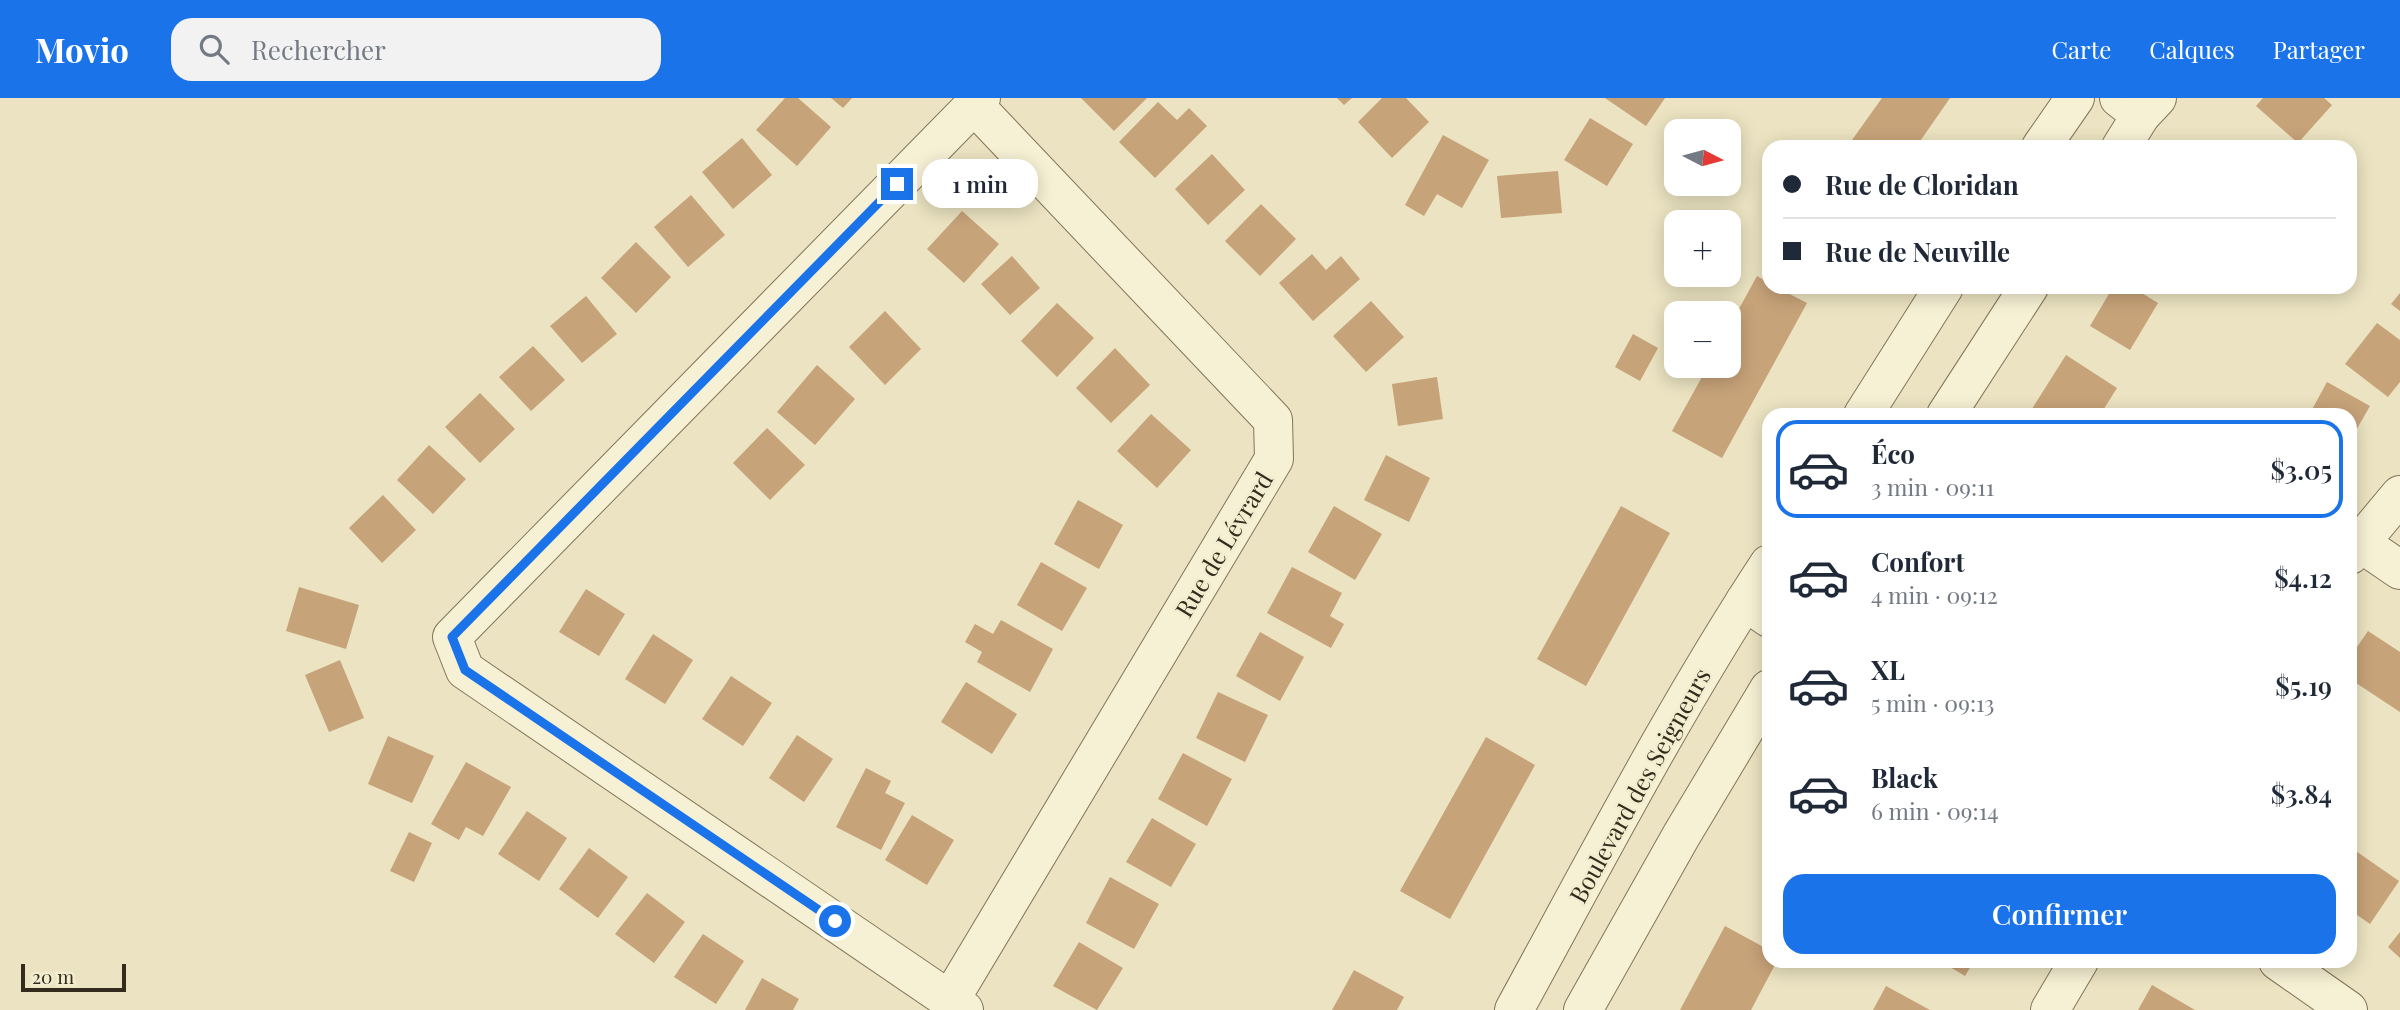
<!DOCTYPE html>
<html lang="fr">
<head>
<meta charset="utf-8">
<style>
	body { margin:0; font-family:"Playfair Display",serif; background:#f2f2f3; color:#1f2937; height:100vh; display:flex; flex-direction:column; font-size:26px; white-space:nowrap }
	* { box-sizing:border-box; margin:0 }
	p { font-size:23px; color:#747a83 }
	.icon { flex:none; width:38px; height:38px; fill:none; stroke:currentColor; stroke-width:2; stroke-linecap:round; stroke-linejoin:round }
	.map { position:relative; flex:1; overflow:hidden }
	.details { position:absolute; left:1762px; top:310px; width:595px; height:560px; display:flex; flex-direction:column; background:#fff; border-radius:21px; box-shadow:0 4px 18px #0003 }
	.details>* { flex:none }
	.hud { position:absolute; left:1762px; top:42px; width:595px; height:154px; border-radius:21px; box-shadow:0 4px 18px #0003; display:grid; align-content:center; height:154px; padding:0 21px; background:#fff }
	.needle { width:46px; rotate:96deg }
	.fabs { position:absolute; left:1664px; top:21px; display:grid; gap:14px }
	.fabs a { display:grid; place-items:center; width:77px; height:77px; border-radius:14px; background:#fff; box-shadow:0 4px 18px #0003; font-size:35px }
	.scale { position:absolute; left:21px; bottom:18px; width:105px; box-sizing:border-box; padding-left:7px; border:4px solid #342b1d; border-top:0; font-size:19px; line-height:24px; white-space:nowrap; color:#342b1d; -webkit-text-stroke:5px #f3edd0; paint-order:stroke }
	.end { position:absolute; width:32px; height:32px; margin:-16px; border:9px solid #1a73e8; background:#fff; box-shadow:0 0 0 4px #fff }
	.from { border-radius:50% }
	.bubble { position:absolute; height:49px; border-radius:21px; background:#fff; box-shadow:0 4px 18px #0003; font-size:23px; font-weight:600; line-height:49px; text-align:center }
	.hud b { display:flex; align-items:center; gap:24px; height:66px; font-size:26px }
	.hud b+b { border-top:2px solid #e0e1e3 }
	.hud i { width:18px; height:18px; background:#1f2937 }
	ul { padding:12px 0 0; list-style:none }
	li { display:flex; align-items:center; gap:21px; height:98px; margin:0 14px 10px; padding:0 7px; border:4px solid transparent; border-radius:21px }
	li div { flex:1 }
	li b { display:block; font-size:26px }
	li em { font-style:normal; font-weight:600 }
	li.active { border-color:#1a73e8 }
	li>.icon { width:63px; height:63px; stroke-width:1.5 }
	.button { display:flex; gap:14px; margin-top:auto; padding:14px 21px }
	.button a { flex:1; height:80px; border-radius:21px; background:#1a73e8; color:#fff; font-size:28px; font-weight:600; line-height:80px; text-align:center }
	header { display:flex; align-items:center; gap:42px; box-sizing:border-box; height:98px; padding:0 35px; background:#1a73e8; color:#fff }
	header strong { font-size:33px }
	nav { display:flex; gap:38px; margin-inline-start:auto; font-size:24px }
	.search { width:490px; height:63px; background:#f2f2f3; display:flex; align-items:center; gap:18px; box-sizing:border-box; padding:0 24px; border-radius:21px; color:#747a83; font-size:26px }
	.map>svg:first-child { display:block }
	.building { fill:#c7a379 }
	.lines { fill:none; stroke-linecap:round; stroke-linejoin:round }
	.minor-casing { stroke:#83755a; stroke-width:40 }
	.tertiary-casing { stroke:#83755a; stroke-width:40 }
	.minor { stroke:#f6f0d4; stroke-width:38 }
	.tertiary { stroke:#f6f0d4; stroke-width:38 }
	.route { stroke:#1a73e8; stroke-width:9 }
	.labels { text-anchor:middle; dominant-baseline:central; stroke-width:5; stroke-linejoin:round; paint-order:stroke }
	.street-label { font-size:24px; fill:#342b1d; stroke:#f3edd0 }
</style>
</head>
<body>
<header>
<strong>Movio</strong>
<div class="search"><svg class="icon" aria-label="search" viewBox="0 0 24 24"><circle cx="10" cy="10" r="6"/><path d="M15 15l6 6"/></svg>Rechercher</div>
<nav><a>Carte</a><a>Calques</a><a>Partager</a></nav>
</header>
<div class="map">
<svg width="2400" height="912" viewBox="0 0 2400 912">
	<rect width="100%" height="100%" fill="#ebe3c1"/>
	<path class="building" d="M785 0H798L831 29 797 68 756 32Z
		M831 0H852L843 10Z
		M1081 0H1147L1114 33Z
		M1337 0H1352L1344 7Z
		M1382 0H1406L1429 24 1392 60 1358 24Z
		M1605 0H1665L1646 28Z
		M1882 0H1950L1916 49H1847Z
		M2263 0H2324L2332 7 2298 45 2256 8Z
		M1158 4 1177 22 1189 10 1207 28 1155 80 1119 44Z
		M1590 20 1633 46 1607 88 1564 62Z
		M1443 37 1489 62 1462 110 1437 96 1424 118 1405 107Z
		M742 40 772 77 733 111 702 74Z
		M1212 56 1245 92 1208 127 1175 91Z
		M1558 73 1562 115 1501 120 1497 78Z
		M691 97 725 137 688 169 654 129Z
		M1261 106 1296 141 1260 178 1225 143Z
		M962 113 999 146 964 185 927 151Z
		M636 144 671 179 636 215 601 180Z
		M1312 156 1326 172 1341 158 1360 181 1313 223 1279 185Z
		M1012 158 1040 190 1010 217 981 186Z
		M1757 178 1769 185V189H1776L1807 205 1722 360 1672 333 1708 268H1729V229Z
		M2113 189H2132L2158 205 2130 252 2090 228Z
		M2400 195V213L2391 206Z
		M586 198 617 236 582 265 550 228Z
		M1371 203 1404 239 1366 274 1333 238Z
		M1057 205 1094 240 1057 279 1021 243Z
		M885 213 921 251 885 287 849 249Z
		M2377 225 2400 242V284L2388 299 2345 266Z
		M1633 236 1658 250 1640 283 1615 269Z
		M533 248 565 282 531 313 499 279Z
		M1115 250 1150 287 1111 325 1076 290Z
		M2066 257 2117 290 2100 317H2028Z
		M817 267 855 301 815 347 777 314Z
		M1437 279 1443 321 1398 328 1392 286Z
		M2327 284 2370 308 2350 343V317H2309Z
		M480 295 515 331 480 365 445 329Z
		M1151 316 1191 352 1157 390 1117 353Z
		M767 330 805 367 770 402 733 365Z
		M429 347 466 381 433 416 397 382Z
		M1386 357 1430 380 1409 424 1364 402Z
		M383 397 416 432 382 465 349 430Z
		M1078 402 1123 427 1099 471 1054 446Z
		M1334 408 1382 436 1355 482 1308 454Z
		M1621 408 1670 435 1586 588 1537 561Z
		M1041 464 1087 490 1062 533 1017 507Z
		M1292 469 1342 495 1330 518 1344 526 1331 550 1267 515Z
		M299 489 359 507 346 551 286 533Z
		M586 491 625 516 599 558 559 534Z
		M1001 522 1053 551 1030 594 977 564 982 554 965 544 975 526 993 536Z
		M2368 533 2400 554V614L2350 581V559Z
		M1260 534 1304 559 1280 603 1236 578Z
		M653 536 693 562 665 606 625 581Z
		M340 562 364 620 329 634 305 577Z
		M731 578 772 605 743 648 702 621Z
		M966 584 1017 616 992 656 941 624Z
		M1218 594 1268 617 1245 664 1196 640Z
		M797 637 833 661 804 704 769 680Z
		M388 638 434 658 412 705 368 686Z
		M1486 639 1535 667 1450 821 1400 793Z
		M1183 655 1232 681 1207 728 1158 701Z
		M466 664 511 689 483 738 466 729 459 742 431 726Z
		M866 670 891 683 885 695 905 705 881 752 836 729Z
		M527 713 567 740 539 783 498 756Z
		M912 717 954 742 927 787 885 762Z
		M1152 720 1196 746 1171 789 1126 764Z
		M409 734 432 745 414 784 390 773Z
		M2350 749 2399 783 2370 826 2350 812Z
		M589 750 628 779 598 820 559 791Z
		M1110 779 1159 806 1134 851 1086 825Z
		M647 795 685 824 654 865 615 836Z
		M1725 828 1769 852V863H1777L1751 912H1680Z
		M2400 834V860L2388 849Z
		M703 836 744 863 716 906 674 879Z
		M1079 844 1123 870 1097 912 1053 888Z
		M1940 863H1974L1965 878Z
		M1354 872 1404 899 1397 912H1332Z
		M762 880 799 901 793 912H745Z
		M2152 887 2195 912H2138Z
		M1886 888 1930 912H1873Z"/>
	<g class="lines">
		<defs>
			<path id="minor" d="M2119 0 2141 17
				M2359 444 2400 472
				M2350 457 2400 397
				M1745 503 1769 520
				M2278 863 2348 912
				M950 902 1274 361 1273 322 974 7
				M964 912 465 572 452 539 981 0
				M2050 912 2079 863"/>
			<path id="tertiary" d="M2041 49 2075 0
				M2121 49 2141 17 2157 0
				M1863 317 1944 189
				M1946 317 2029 189
				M1514 912C1596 762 1675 609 1769 466
				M1583 912 1681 738 1769 591"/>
		</defs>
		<use href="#minor" class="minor-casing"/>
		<use href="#tertiary" class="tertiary-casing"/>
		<use href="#minor" class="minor"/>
		<use href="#tertiary" class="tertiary"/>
	</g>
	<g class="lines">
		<path class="route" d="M835 823 465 572 452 539 897 86"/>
	</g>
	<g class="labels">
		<g class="street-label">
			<text transform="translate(1223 446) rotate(-59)">Rue de Lévrard</text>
			<text transform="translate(1639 687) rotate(-61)">Boulevard des Seigneurs</text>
		</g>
	</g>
</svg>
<div class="fabs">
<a><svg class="needle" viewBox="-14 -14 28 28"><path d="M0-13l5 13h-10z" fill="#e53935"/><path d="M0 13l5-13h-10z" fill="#747a83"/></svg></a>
<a>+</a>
<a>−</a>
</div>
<div class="scale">20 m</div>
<i class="end from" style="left:835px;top:823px"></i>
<i class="end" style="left:897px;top:86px"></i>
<div class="bubble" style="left:922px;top:61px;width:116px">1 min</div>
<div class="hud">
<b><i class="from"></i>Rue de Cloridan</b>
<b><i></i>Rue de Neuville</b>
</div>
<section class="details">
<ul>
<li class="active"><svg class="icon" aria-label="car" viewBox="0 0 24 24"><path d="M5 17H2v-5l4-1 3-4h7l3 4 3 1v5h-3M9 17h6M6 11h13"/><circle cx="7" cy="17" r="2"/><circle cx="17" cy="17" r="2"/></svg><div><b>Éco</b><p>3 min · 09:11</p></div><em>$3.05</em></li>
<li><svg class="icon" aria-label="car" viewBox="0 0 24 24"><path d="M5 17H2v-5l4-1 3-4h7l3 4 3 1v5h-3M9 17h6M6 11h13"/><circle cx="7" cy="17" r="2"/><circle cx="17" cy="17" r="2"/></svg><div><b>Confort</b><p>4 min · 09:12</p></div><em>$4.12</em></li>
<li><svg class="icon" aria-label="car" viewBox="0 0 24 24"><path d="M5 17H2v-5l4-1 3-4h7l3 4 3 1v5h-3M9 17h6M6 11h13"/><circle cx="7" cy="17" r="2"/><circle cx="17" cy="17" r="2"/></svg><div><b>XL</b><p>5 min · 09:13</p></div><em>$5.19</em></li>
<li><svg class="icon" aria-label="car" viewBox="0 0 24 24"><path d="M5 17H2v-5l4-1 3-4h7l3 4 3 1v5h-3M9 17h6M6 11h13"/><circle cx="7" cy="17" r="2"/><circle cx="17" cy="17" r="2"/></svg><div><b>Black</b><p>6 min · 09:14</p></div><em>$3.84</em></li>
</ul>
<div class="button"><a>Confirmer</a></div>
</section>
</div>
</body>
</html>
